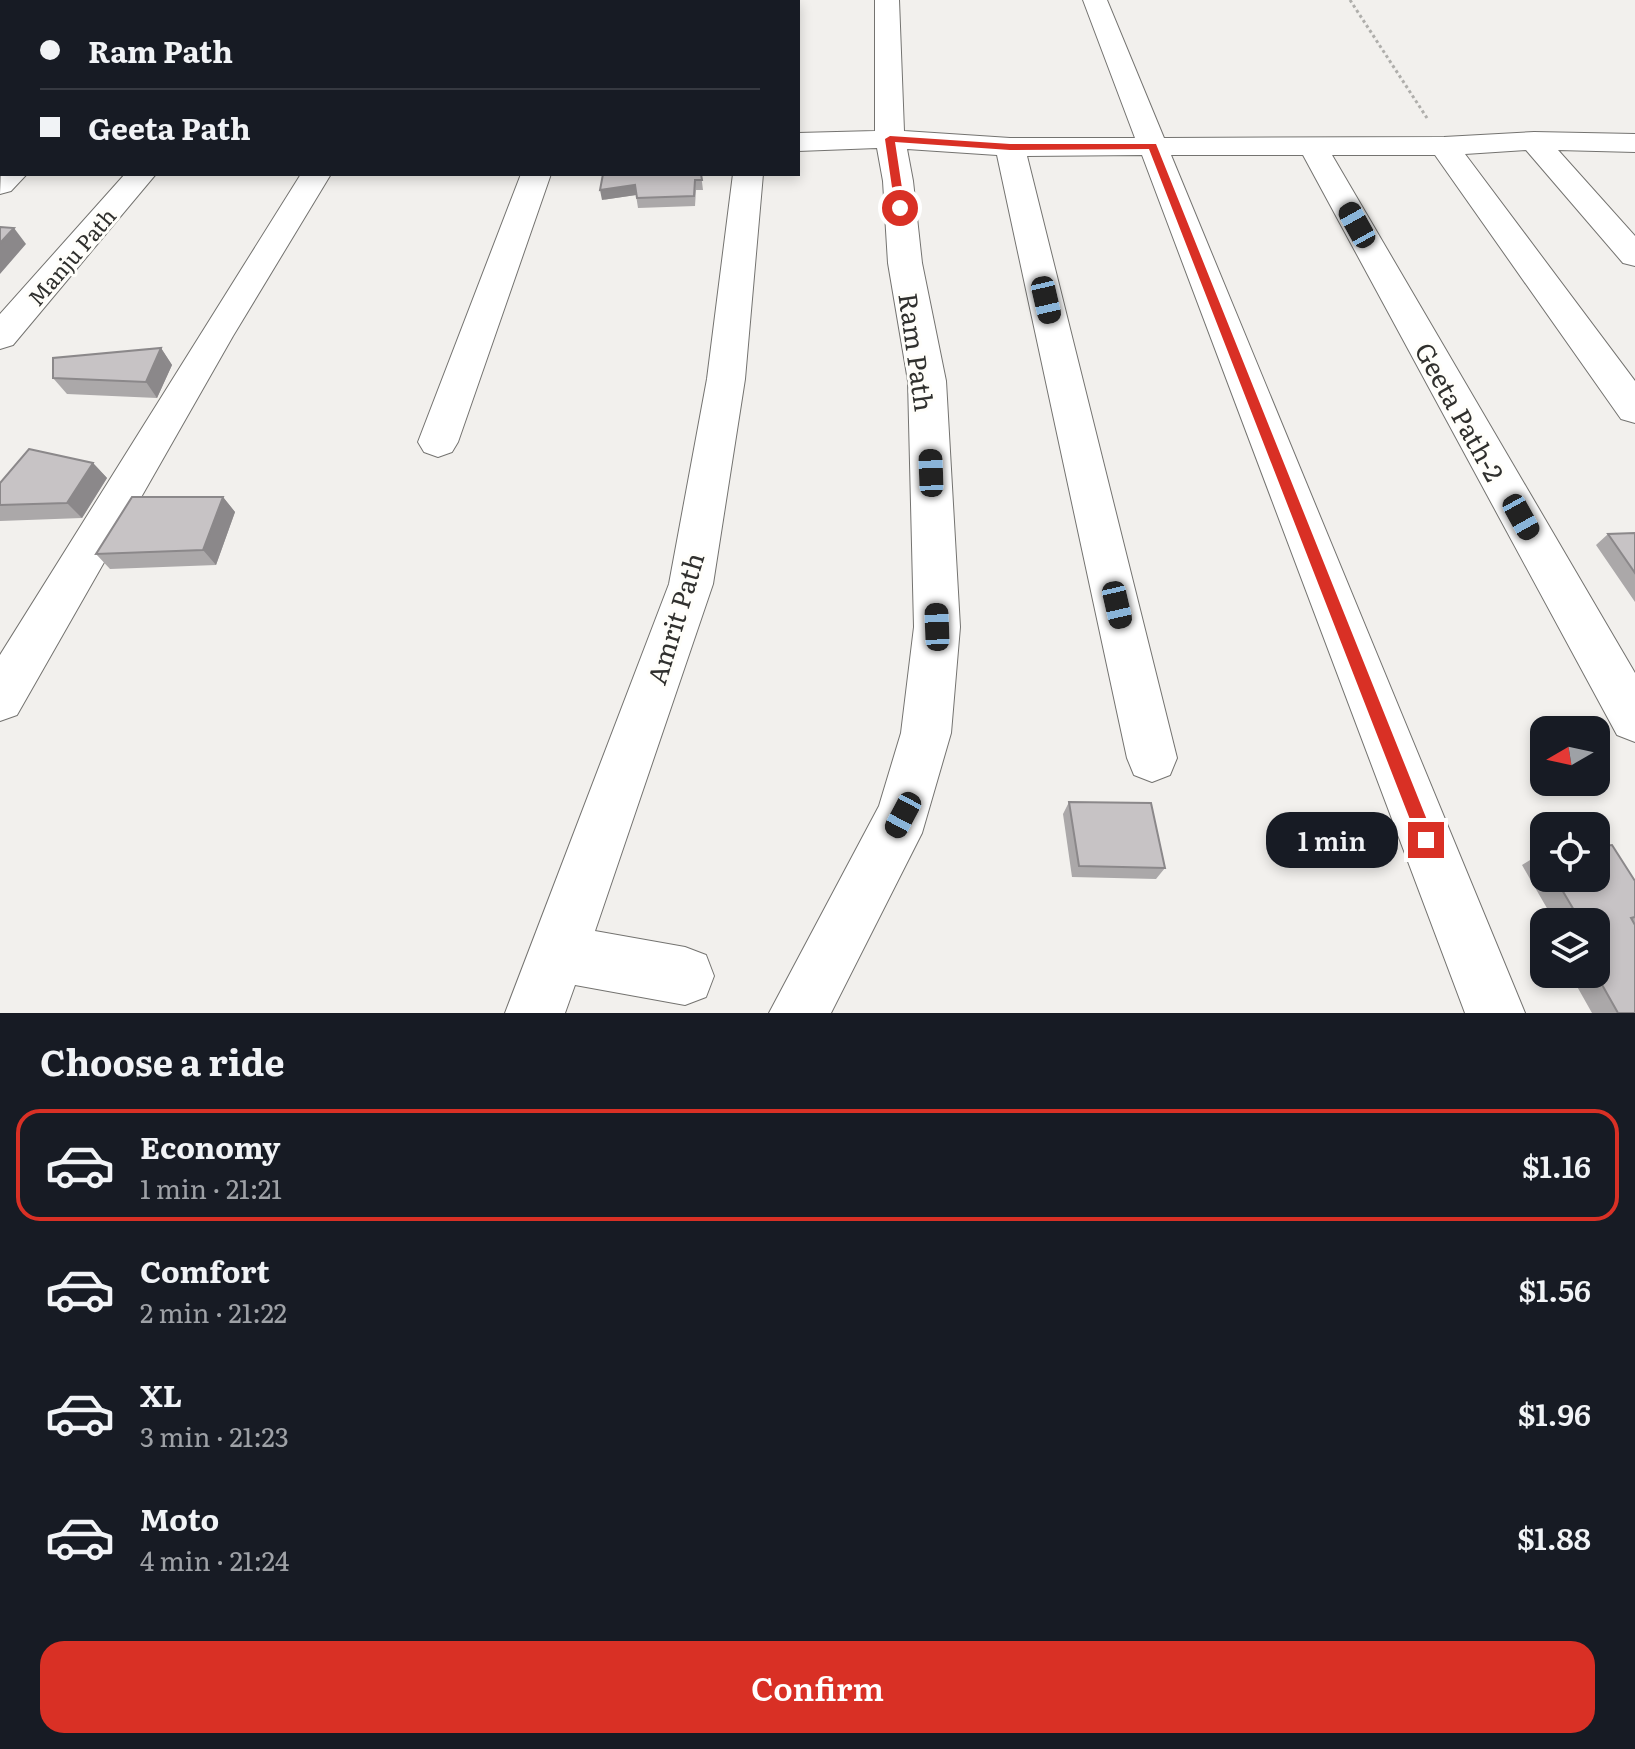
<!DOCTYPE html>
<html lang="en">
<head>
<meta charset="utf-8">
<style>
	body { margin:0; font-family:Literata,serif; background:#20242c; color:#f1f3f6; height:100vh; display:flex; flex-direction:column; font-size:30px; white-space:nowrap }
	* { box-sizing:border-box; margin:0 }
	p { font-size:26px; color:#9ea1a6 }
	.icon { flex:none; width:44px; height:44px; fill:none; stroke:currentColor; stroke-width:2; stroke-linecap:round; stroke-linejoin:round }
	.map { position:relative; height:1013px; overflow:hidden }
	.sheet { display:flex; flex-direction:column; background:#171b24; flex:1 }
	.sheet>* { flex:none }
	.hud { position:absolute; left:0px; top:0px; width:800px; height:176px; box-shadow:0 4px 12px #0003; display:grid; align-content:center; height:176px; padding:0 40px; background:#171b24 }
	.needle { width:52px; rotate:261deg }
	.buttons { position:absolute; left:1530px; top:716px; display:grid; gap:16px }
	.buttons a { display:grid; place-items:center; width:80px; height:80px; border-radius:16px; background:#171b24; box-shadow:0 4px 12px #0003; font-size:40px }
	.end { position:absolute; width:36px; height:36px; margin:-18px; border:10px solid #d93025; background:#fff; box-shadow:0 0 0 4px #fff }
	.from { border-radius:50% }
	.bubble { position:absolute; height:56px; border-radius:24px; background:#171b24; box-shadow:0 4px 12px #0003; font-size:26px; font-weight:600; line-height:56px; text-align:center }
	.car { position:absolute; width:24px; height:48px; margin:-24px -12px; border-radius:10px; box-shadow:0 0 6px 2px #0007; background:linear-gradient(#222 24%,#8ab4d8 0 40%,#222 0 76%,#8ab4d8 0 86%,#222 0) }
	.hud b { display:flex; align-items:center; gap:28px; height:76px; font-size:30px }
	.hud b+b { border-top:2px solid #363941 }
	.hud i { width:20px; height:20px; background:#f1f3f6 }
	ul { padding:0; list-style:none }
	li { display:flex; align-items:center; gap:24px; height:112px; margin:0 16px 12px; padding:0 24px; border:4px solid transparent; border-radius:24px }
	li div { flex:1 }
	li b { display:block; font-size:30px }
	li em { font-style:normal; font-weight:600 }
	li.on { border-color:#d93025 }
	li>.icon { width:72px; height:72px; stroke-width:1.5 }
	h2 { padding:0 40px; font-size:36px; line-height:96px }
	.action { display:flex; gap:16px; margin-top:auto; padding:16px 40px }
	.action a { flex:1; height:92px; border-radius:24px; background:#d93025; color:#fff; font-size:32px; font-weight:600; line-height:92px; text-align:center }
	.map>svg:first-child { display:block }
	.lines { fill:none; stroke-linecap:round; stroke-linejoin:round }
	.minor-casing { stroke:#747370; stroke-width:2 }
	.path { stroke:#afaeab; stroke-width:3; stroke-dasharray:3 3; stroke-linecap:butt }
	.minor { fill:#fff; fill-rule:evenodd }
	.wall { fill:#aba8a9 }
	.shaded-wall { fill:#8b888a }
	.building { fill:#c7c3c5; stroke:#8b888a; stroke-width:2 }
	.route { fill:#d93025 }
	.labels { text-anchor:middle; dominant-baseline:central; stroke-width:6; stroke-linejoin:round; paint-order:stroke }
	.far-street-label { font-size:22px; fill:#30302e; stroke:#fffefa }
	.street-label { font-size:26px; fill:#30302e; stroke:#fffefa }
</style>
</head>
<body>
<div class="map">
<svg width="1635" height="1013" viewBox="0 0 1635 1013">
	<rect width="100%" height="100%" fill="#f2f0ed"/>
	<g class="lines">
		<defs>
			<path id="minor" d="M68 0H93L67 2Z
				M719 0H743V2H719Z
				M875 0H899L904 131 1010 138H1135L1083 0H1107L1164 138 1444 137 1534 132 1635 134V152L1558 150 1635 236V266L1623 263 1526 150 1465 154 1635 381V423L1621 419 1435 155H1332L1635 673V742L1617 735 1303 155H1171L1525 1013H1465L1142 155 1027 156 1177 758 1170 775 1152 782 1134 775 1127 758 997 155 907 149 913 181 922 263 946 381 960 627 951 733 922 833 831 1013H769L879 806 901 733 914 627 908 381 888 263 883 181 877 148 798 151V133L875 131Z
				M1 168 2 174H27L11 191 0 194Z
				M125 174H156L13 345 0 349V314Z
				M301 174H331L233 336 17 715 0 721V655Z
				M521 174H551L458 442 452 452 438 457 424 452 418 442Z
				M733 174H763L745 379 713 584 595 931 685 947 706 955 714 976 706 997 685 1005 575 985 565 1013H505L669 584 707 379Z"/>
		</defs>
		<use href="#minor" class="minor-casing"/>
		<path class="path" d="M1350 0 1427 118"/>
		<use href="#minor" class="minor"/>
	</g>
	<path class="wall" d="M2 49V125H0V50Z
		M701 174 703 190H696L695 206 638 208 636 195 602 200Z
		M161 348 172 365 157 398 67 394 53 378Z
		M93 463 107 478 82 518 0 521V483Z
		M223 497 235 512 216 565 110 569 96 554Z
		M1635 533V602L1596 545 1608 534Z
		M1069 802 1165 868 1156 879 1072 877 1063 814Z
		M1544 853V878H1596L1635 881V1013H1592L1570 974H1596V922H1555L1522 865 1540 854Z"/>
	<path class="shaded-wall" d="M635 185 636 195 602 200 600 190Z
		M14 228 26 244 0 274V243Z
		M161 348 172 365 157 398 146 382Z
		M93 463 107 478 82 518 67 503Z
		M223 497 235 512 216 565 203 550Z"/>
	<path class="building" d="M679 0H716V2H679Z
		M2 49V97L0 100V50Z
		M603 174H701L702 180H695L694 196 637 198 635 185 600 190Z
		M0 227 14 228 0 243Z
		M161 348 146 382 53 378V358Z
		M29 449 93 463 67 503 0 505V483Z
		M132 497H223L203 550 96 554Z
		M1635 533V573L1608 534Z
		M1069 802 1151 803 1165 868 1079 866Z
		M1612 845 1635 881V917L1631 918 1635 925V1013H1618L1596 974V958L1601 957 1596 948V922H1581L1555 878H1596V847Z"/>
	<path class="route" d="M890 136 1010 144H1156L1435 840 1432 845 1426 848 1421 845 1418 840 1149 149 1010 150 895 142 905 208 900 211 895 208 885 139Z"/>
	<g class="labels">
		<g class="far-street-label">
			<text transform="translate(71 256) rotate(-49)">Manju Path</text>
		</g>
		<g class="street-label">
			<text transform="translate(918 352) rotate(82)">Ram Path</text>
			<text transform="translate(1461 411) rotate(61)">Geeta Path-2</text>
			<text transform="translate(674 618) rotate(-73)">Amrit Path</text>
		</g>
	</g>
</svg>
<div class="buttons">
<a><svg class="needle" viewBox="-14 -14 28 28"><path d="M0-13l5 13h-10z" fill="#e53935"/><path d="M0 13l5-13h-10z" fill="#9ea1a6"/></svg></a>
<a><svg class="icon" aria-label="locate" viewBox="0 0 24 24"><circle cx="12" cy="12" r="6"/><path d="M12 2v4M12 18v4M2 12h4M18 12h4"/></svg></a>
<a><svg class="icon" aria-label="layers" viewBox="0 0 24 24"><path d="M12 4l9 5-9 5-9-5zM3 14l9 5 9-5"/></svg></a>
</div>
<i class="end from" style="left:900px;top:208px"></i>
<i class="end" style="left:1426px;top:840px"></i>
<div class="bubble" style="left:1266px;top:812px;width:132px">1 min</div>
<i class="car" style="left:1357px;top:225px;rotate:331deg"></i>
<i class="car" style="left:1046px;top:300px;rotate:167deg"></i>
<i class="car" style="left:931px;top:473px;rotate:358deg"></i>
<i class="car" style="left:1521px;top:517px;rotate:151deg"></i>
<i class="car" style="left:1117px;top:605px;rotate:167deg"></i>
<i class="car" style="left:937px;top:627px;rotate:358deg"></i>
<i class="car" style="left:903px;top:815px;rotate:208deg"></i>
<div class="hud">
<b><i class="from"></i>Ram Path</b>
<b><i></i>Geeta Path</b>
</div>
</div>
<section class="sheet">
<h2>Choose a ride</h2>
<ul>
<li class="on"><svg class="icon" aria-label="car" viewBox="0 0 24 24"><path d="M5 17H2v-5l4-1 3-4h7l3 4 3 1v5h-3M9 17h6M6 11h13"/><circle cx="7" cy="17" r="2"/><circle cx="17" cy="17" r="2"/></svg><div><b>Economy</b><p>1 min · 21:21</p></div><em>$1.16</em></li>
<li><svg class="icon" aria-label="car" viewBox="0 0 24 24"><path d="M5 17H2v-5l4-1 3-4h7l3 4 3 1v5h-3M9 17h6M6 11h13"/><circle cx="7" cy="17" r="2"/><circle cx="17" cy="17" r="2"/></svg><div><b>Comfort</b><p>2 min · 21:22</p></div><em>$1.56</em></li>
<li><svg class="icon" aria-label="car" viewBox="0 0 24 24"><path d="M5 17H2v-5l4-1 3-4h7l3 4 3 1v5h-3M9 17h6M6 11h13"/><circle cx="7" cy="17" r="2"/><circle cx="17" cy="17" r="2"/></svg><div><b>XL</b><p>3 min · 21:23</p></div><em>$1.96</em></li>
<li><svg class="icon" aria-label="car" viewBox="0 0 24 24"><path d="M5 17H2v-5l4-1 3-4h7l3 4 3 1v5h-3M9 17h6M6 11h13"/><circle cx="7" cy="17" r="2"/><circle cx="17" cy="17" r="2"/></svg><div><b>Moto</b><p>4 min · 21:24</p></div><em>$1.88</em></li>
</ul>
<div class="action"><a>Confirm</a></div>
</section>
</body>
</html>
